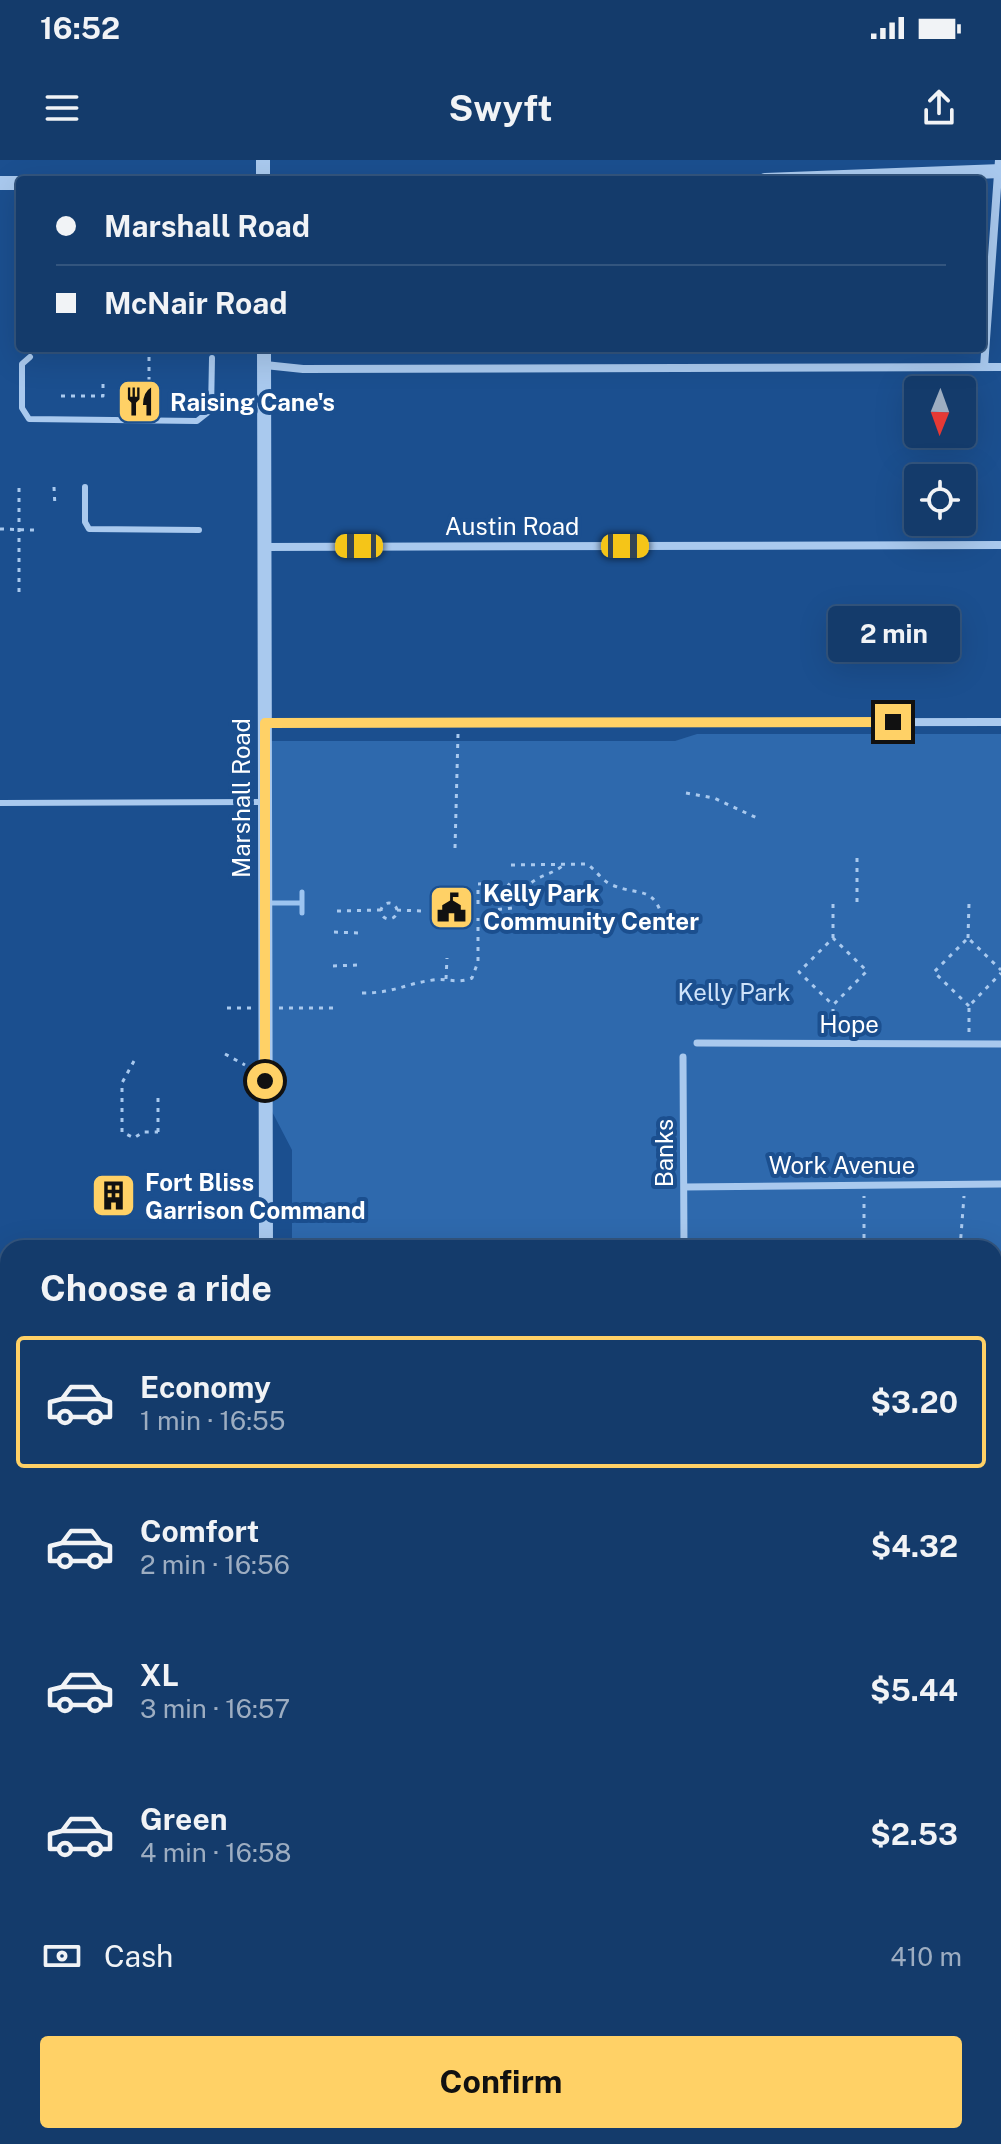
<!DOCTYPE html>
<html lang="en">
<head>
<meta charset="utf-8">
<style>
	body { margin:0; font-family:"Public Sans",sans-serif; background:#1d4271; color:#f1f3f6; height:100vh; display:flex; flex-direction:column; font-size:30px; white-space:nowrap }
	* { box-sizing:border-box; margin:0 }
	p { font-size:26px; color:#9dadc1 }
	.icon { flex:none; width:44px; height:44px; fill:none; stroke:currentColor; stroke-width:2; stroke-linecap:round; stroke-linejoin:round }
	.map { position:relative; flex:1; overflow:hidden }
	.side { position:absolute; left:0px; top:1080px; width:1002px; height:904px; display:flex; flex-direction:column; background:#143b6b; border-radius:24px 24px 0 0; box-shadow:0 8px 32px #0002,0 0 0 2px #33557e }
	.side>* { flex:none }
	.hud { position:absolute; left:16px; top:16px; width:970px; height:176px; border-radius:8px; box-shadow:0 8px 32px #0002,0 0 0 2px #33557e; display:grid; align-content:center; height:176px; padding:0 40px; background:#143b6b }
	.needle { width:52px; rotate:181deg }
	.fabs { position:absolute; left:904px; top:216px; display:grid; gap:16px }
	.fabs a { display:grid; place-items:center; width:72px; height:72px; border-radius:8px; background:#143b6b; box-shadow:0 8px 32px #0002,0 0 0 2px #33557e; font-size:40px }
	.end { position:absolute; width:36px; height:36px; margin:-18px; border:10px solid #ffd166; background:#111; box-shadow:0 0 0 4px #111 }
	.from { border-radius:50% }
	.bubble { position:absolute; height:56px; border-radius:8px; background:#143b6b; box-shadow:0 8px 32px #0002,0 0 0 2px #33557e; font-size:26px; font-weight:700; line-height:56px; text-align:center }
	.car { position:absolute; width:24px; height:48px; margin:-24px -12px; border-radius:10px; box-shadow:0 0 6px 2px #0007; background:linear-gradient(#f5c518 24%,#345 0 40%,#f5c518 0 76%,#345 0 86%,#f5c518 0) }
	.hud b { display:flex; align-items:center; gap:28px; height:76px; font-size:30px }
	.hud b+b { border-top:2px solid #33557e }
	.hud i { width:20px; height:20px; background:#f1f3f6 }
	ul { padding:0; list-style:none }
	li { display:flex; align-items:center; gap:24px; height:132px; margin:0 16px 12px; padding:0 24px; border:4px solid transparent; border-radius:8px }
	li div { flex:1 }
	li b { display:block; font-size:30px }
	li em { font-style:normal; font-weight:700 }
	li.selected { border-color:#ffd166 }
	li>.icon { width:72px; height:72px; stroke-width:1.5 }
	h2 { padding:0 40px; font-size:36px; line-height:96px }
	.pay { display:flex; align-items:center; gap:20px; height:88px; padding:0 40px; font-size:30px }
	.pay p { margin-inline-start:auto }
	.action { display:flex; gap:16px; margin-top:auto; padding:16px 40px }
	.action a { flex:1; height:92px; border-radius:8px; background:#ffd166; color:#111; font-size:32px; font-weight:700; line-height:92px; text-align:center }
	.status { display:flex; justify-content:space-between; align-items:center; height:56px; padding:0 40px; background:#143b6b; direction:ltr }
	.status svg { height:22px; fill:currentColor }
	header { display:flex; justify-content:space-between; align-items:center; height:104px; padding:0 40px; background:#143b6b; font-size:36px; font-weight:700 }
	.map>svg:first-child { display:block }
	.green { fill:#2e69ad }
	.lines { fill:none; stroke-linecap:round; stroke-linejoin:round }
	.stream { stroke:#9cc4f0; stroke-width:5 }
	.path { stroke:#a9c9ee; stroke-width:3; stroke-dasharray:4 6; stroke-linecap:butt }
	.service { stroke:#a9c9ee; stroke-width:6 }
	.pedestrian { stroke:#a9c9ee; stroke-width:7 }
	.minor { stroke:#a9c9ee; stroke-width:8 }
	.tertiary { stroke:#a9c9ee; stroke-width:14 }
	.secondary { stroke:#d6e6fa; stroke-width:16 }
	.motorway { stroke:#fff; stroke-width:24 }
	.route { stroke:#ffd166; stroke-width:10 }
	.labels { text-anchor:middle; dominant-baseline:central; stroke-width:8; stroke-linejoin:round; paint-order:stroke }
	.poi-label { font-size:24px; font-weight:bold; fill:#fff; stroke:#1b4f8f; text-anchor:start }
	.street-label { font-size:24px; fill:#fff; stroke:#1b4f8f }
	.park-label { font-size:24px; fill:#cfe3fa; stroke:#1b4f8f }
</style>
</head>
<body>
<div class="status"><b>16:52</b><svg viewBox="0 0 49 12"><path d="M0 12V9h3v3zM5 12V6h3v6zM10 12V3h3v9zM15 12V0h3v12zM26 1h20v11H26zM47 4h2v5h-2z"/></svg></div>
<header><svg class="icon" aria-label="menu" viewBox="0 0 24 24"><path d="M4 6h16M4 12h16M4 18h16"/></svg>Swyft<svg class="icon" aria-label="share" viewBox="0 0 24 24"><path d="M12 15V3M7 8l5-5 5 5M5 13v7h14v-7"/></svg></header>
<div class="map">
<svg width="1001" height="1984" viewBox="0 0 1001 1984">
	<rect width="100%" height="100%" fill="#1b4f8f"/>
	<path class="green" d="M697 574H1001V1153H994V1088H292V990L265 938V581H675Z"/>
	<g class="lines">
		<path class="stream" d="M267 743H302
			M302 753V732"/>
		<path class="path" d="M149 197V222
			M61 236H103V222
			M54 327 55 347
			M19 328V433
			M0 369 34 370
			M686 633 714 638 757 658
			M455 688 458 574
			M857 698V744
			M511 705 587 704C596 710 601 720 612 725 641 737 655 724 664 764
			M381 751a8 8 0 1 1 16 0a8 8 0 1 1-16 0Z
			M478 744V724L507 723 516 731 517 742 512 748 484 751
			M535 749 527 736 529 725C538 715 553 715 566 703
			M397 750 421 751
			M337 751 381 750
			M490 751 491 756 502 763
			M334 772 360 773
			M833 778V744
			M968 778 969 743
			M333 806 359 805
			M446 819 447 798
			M362 833C395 833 404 824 433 820 447 818 458 824 472 818L478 802V758
			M969 846 934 812 968 778 1001 810
			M227 848H251
			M279 848H337
			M969 872V846L1001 813
			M833 873V845L867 811 833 778 799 812 833 845
			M225 894 245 905
			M134 901 122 923V972L134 978 143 972H158
			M158 938V974
			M864 1088V1036
			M960 1088 964 1036"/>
		<path class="service" d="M30 197 22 204V248L29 259 197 261 211 250 212 198
			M85 327V362L89 369 199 370
			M0 643 266 642"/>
		<path class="pedestrian" d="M697 883 1001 884
			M683 897 684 1088
			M684 1027 1001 1024"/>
		<path class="minor" d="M265 205 303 209 1001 207
			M984 207 999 0
			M263 387 1001 385
			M265 563 1001 562
			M0 1165H8
			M994 1165H1001
			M994 1365H1001
			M994 1564H1001"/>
		<path class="tertiary" d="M263 20V0
			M765 20 1001 11
			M0 23H20
			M264 188 266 1088"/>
		<path class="secondary" d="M0 1810 8 1809
			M0 1929 8 1928
			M360 1976 366 1984
			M405 1976V1984"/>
		<path class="motorway" d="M0 1790 8 1789
			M994 1790 1001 1791
			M0 1835 8 1834
			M994 1847 1001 1848
			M994 1880 1001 1881
			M0 1882 8 1881
			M0 1899H8
			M994 1935 1001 1936
			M0 1945H8"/>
	</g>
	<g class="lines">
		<path class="route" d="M265 921V563L893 562"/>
	</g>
	<defs>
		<symbol id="restaurant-square" viewBox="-11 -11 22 22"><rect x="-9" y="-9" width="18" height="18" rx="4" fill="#ffd166" stroke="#1b4f8f"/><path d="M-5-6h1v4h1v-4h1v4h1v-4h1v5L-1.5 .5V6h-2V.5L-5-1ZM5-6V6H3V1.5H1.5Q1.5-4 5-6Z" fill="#111"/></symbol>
		<symbol id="civic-square" viewBox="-11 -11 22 22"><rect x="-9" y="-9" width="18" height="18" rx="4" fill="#ffd166" stroke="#1b4f8f"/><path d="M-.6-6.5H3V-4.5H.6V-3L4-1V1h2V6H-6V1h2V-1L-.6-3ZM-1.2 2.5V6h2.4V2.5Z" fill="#111"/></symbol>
		<symbol id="building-square" viewBox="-11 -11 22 22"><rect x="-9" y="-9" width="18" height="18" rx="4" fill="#ffd166" stroke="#1b4f8f"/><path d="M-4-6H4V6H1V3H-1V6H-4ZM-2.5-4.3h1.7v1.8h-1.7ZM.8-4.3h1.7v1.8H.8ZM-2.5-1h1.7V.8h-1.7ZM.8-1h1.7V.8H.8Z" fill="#111"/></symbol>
	</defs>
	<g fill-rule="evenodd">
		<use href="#restaurant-square" x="114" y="216" width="51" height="51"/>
		<use href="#civic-square" x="426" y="722" width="51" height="51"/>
		<use href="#building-square" x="88" y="1010" width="51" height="51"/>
	</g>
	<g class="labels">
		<g class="poi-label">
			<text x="170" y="242">Raising Cane's</text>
			<text x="483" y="733">Kelly Park<tspan x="483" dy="28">Community Center</tspan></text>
			<text x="145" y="1022">Fort Bliss<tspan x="145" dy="28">Garrison Command</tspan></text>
		</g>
		<g class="street-label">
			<text x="512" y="366">Austin Road</text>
			<text transform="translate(241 638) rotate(-90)">Marshall Road</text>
			<text x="849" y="864">Hope</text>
			<text transform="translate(664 993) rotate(-90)">Banks</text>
			<text x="842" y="1005">Work Avenue</text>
		</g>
		<g class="park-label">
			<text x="734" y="832">Kelly Park</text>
		</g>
	</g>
</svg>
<div class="fabs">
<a><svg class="needle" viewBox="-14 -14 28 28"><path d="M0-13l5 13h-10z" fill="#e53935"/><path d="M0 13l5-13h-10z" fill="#9dadc1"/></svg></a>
<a><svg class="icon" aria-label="locate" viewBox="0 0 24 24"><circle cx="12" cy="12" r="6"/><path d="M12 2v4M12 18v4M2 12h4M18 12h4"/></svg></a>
</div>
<i class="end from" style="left:265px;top:921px"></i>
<i class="end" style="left:893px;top:562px"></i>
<div class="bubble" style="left:828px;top:446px;width:132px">2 min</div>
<i class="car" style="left:359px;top:386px;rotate:270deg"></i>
<i class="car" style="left:625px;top:386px;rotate:90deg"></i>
<div class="hud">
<b><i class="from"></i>Marshall Road</b>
<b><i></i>McNair Road</b>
</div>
<section class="side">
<h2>Choose a ride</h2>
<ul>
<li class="selected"><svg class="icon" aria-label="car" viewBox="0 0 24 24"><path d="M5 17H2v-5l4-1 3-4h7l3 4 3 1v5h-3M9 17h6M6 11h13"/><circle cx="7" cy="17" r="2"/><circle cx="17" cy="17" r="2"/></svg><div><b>Economy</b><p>1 min · 16:55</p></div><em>$3.20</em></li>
<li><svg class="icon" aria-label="car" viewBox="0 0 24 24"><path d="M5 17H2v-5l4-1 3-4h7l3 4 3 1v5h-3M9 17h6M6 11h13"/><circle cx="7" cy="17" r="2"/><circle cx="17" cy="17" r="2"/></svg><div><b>Comfort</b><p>2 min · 16:56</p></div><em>$4.32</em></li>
<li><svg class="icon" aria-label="car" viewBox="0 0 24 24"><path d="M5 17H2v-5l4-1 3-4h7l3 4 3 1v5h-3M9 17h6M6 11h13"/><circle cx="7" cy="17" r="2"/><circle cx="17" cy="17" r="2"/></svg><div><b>XL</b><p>3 min · 16:57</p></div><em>$5.44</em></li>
<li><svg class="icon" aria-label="car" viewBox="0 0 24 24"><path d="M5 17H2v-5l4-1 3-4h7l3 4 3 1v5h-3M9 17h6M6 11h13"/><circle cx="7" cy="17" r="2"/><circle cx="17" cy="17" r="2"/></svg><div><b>Green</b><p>4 min · 16:58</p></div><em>$2.53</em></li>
</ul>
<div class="pay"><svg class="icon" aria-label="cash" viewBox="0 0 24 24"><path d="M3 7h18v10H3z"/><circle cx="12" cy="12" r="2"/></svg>Cash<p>410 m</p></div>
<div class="action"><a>Confirm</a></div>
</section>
</div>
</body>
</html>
